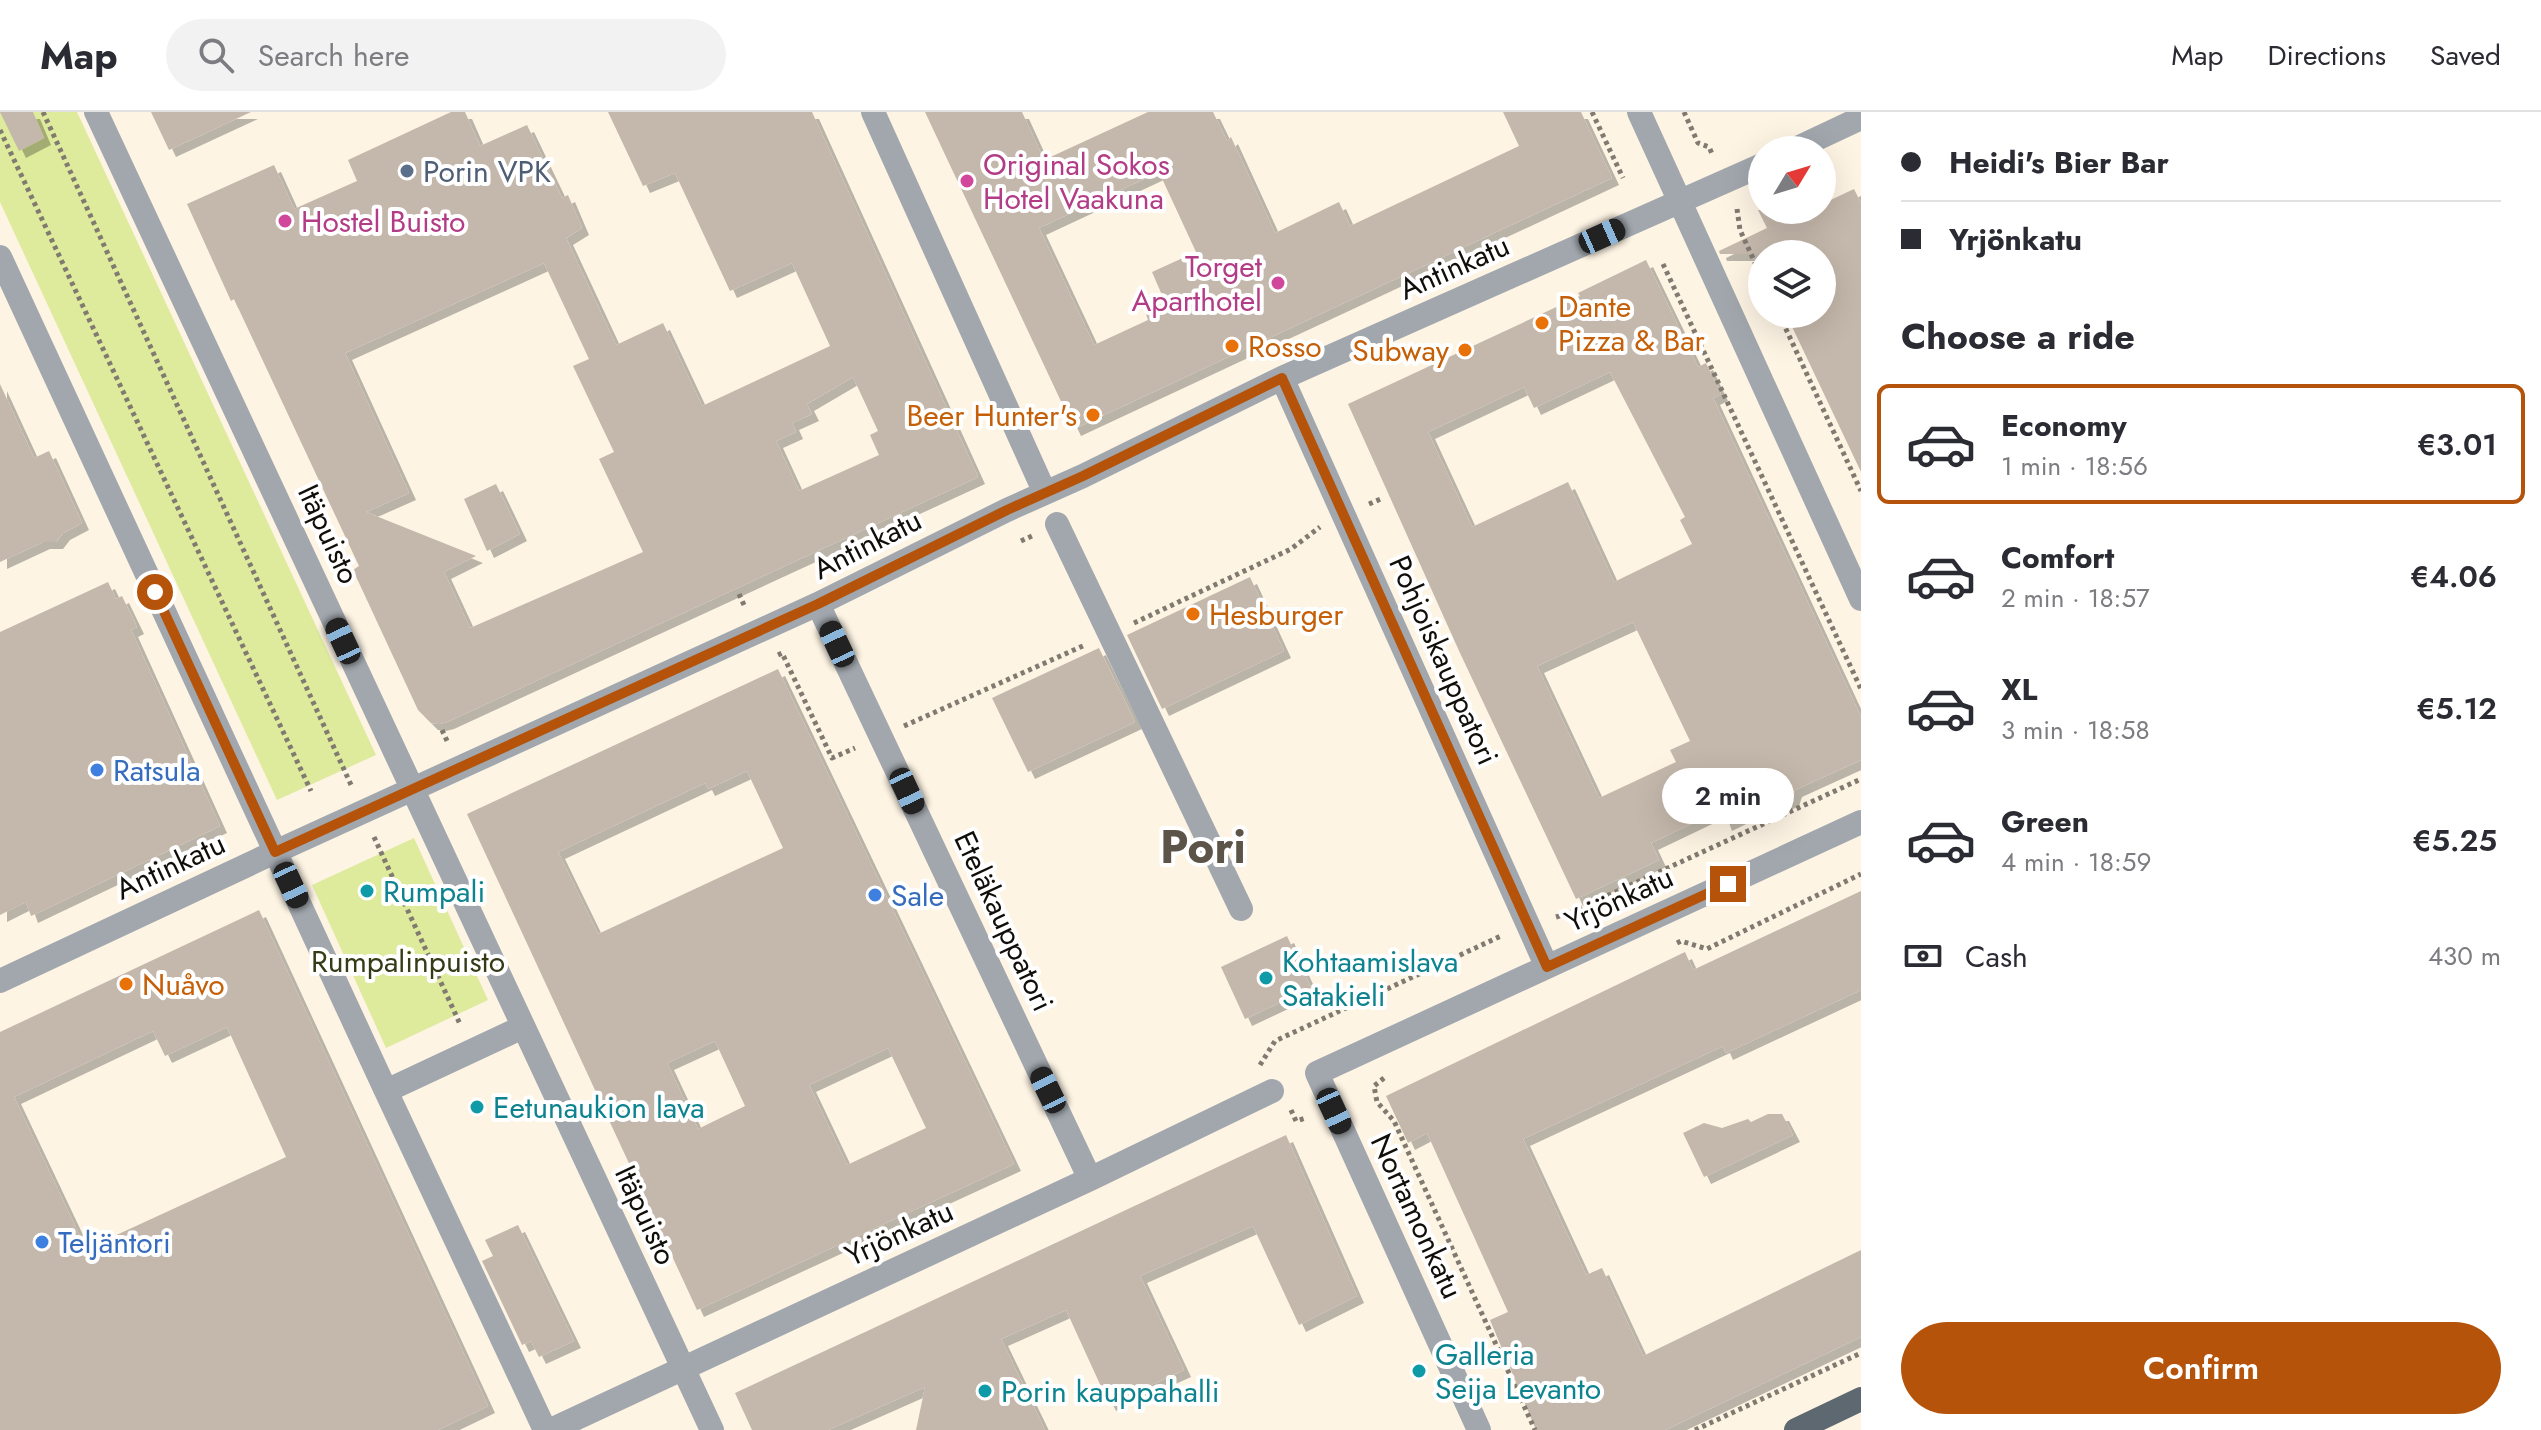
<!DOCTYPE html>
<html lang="en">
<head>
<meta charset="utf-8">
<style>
	body { margin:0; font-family:Jost,sans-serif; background:#f2f2f3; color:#2b2b33; height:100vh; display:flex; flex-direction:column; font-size:30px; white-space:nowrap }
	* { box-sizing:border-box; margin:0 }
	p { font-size:26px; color:#7c7c81 }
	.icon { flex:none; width:44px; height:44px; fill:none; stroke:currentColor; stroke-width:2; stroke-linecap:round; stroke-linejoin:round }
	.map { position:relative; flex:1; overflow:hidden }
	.drawer { display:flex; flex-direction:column; background:#fff; width:680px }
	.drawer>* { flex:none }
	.top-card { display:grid; align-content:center; height:176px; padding:0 40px; background:#fff }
	.needle { width:52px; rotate:52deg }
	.fabs { position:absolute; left:1748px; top:24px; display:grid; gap:16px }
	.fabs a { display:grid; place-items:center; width:88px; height:88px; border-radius:50%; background:#fff; box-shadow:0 8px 32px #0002; font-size:40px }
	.end { position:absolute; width:36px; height:36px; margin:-18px; border:10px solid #b45309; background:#fff; box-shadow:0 0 0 4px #fff }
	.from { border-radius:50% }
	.bubble { position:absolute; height:56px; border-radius:28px; background:#fff; box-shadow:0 8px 32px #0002; font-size:26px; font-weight:600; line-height:56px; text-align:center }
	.car { position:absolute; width:24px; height:48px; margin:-24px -12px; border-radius:10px; box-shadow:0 0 6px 2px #0007; background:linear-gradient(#222 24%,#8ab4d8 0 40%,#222 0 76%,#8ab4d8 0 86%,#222 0) }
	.top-card b { display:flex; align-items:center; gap:28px; height:76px; font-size:30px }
	.top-card b+b { border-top:2px solid #e1e1e2 }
	.top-card i { width:20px; height:20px; background:#2b2b33 }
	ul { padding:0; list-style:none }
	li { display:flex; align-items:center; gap:24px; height:120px; margin:0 16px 12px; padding:0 24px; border:4px solid transparent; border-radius:12px }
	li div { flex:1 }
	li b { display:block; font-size:30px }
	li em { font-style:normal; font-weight:600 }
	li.selected { border-color:#b45309 }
	li>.icon { width:72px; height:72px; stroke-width:1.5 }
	h2 { padding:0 40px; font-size:36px; line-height:96px }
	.pay { display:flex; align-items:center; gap:20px; height:88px; padding:0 40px; font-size:30px }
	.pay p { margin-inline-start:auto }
	.button { display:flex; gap:16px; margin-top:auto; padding:16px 40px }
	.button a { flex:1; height:92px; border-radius:48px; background:#b45309; color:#fff; font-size:32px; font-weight:600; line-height:92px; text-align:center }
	header { display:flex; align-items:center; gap:48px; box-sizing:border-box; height:112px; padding:0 40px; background:#fff; border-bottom:2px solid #e1e1e2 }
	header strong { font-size:38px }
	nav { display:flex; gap:44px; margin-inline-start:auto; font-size:28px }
	.search { width:560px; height:72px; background:#f2f2f3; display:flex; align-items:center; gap:20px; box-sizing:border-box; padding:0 28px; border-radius:44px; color:#7c7c81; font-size:30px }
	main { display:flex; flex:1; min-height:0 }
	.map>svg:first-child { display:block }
	.green { fill:#deea9c }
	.building { fill:#c4b7ab; fill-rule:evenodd; filter:url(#shadow) }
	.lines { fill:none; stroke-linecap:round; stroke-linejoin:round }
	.path { stroke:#807a70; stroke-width:5; stroke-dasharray:4 4; stroke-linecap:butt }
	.minor { stroke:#a1a7ad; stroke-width:24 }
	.major { stroke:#5d6871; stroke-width:24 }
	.route { stroke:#b45309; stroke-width:10 }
	.service-dot { fill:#5c6f8a; stroke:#fff; stroke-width:3 }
	.hotel-dot { fill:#d1479c; stroke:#fff; stroke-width:3 }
	.food-dot { fill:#e8710a; stroke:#fff; stroke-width:3 }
	.shop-dot { fill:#3f7fe0; stroke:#fff; stroke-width:3 }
	.culture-dot { fill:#0f9aa8; stroke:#fff; stroke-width:3 }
	.labels { text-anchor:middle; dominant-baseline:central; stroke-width:8; stroke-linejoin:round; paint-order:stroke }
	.hotel-label { font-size:30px; fill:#b23c85; stroke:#fff; text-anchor:start }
	.service-label { font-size:30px; fill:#4e5e75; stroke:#fff; text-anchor:start }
	.street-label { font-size:30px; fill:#110e09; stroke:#fff }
	.food-label { font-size:30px; fill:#c56008; stroke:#fff; text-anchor:start }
	.shop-label { font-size:30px; fill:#366cbe; stroke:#fff; text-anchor:start }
	.culture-label { font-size:30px; fill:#0d838f; stroke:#fff; text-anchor:start }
	.park-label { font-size:30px; fill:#353a17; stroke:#fff }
	.town-label { font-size:46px; font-weight:bold; fill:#5c5448; stroke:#fff }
</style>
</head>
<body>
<header>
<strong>Map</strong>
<div class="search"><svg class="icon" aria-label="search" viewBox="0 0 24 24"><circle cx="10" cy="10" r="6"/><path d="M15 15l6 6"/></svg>Search here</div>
<nav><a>Map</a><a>Directions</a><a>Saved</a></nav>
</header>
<main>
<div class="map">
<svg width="1861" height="1318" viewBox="0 0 1861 1318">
	<defs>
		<filter id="shadow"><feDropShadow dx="7" dy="7" stdDeviation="0" flood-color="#0004"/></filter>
	</defs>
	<rect width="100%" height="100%" fill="#fdf4e4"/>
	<path class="green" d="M0 0H77L376 643 277 688 0 90Z
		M414 726 488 888 386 936 312 773Z"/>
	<path class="building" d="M0 0H33L44 26 19 39Z
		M151 0H251L169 38Z
		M451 0H465L480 34 527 13 562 86 568 83 582 116 566 126 616 233 663 211 702 294 830 234 792 151 730 179 675 61 643 74 608 0H812L978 365 447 610 439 612 431 611 418 598 353 458 359 454 234 187 231 189 187 92 274 53 294 97 357 69 348 48ZM544 151 589 247 573 254 614 340 599 347 643 440 470 516 444 460 476 444 366 400 409 381 345 241ZM853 265 878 319 870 323 879 343 799 379 776 329 796 320 792 311 812 302 807 292Z
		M925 0H1022L1044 48 1148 0H1213L1227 29 1231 25 1275 121 1339 90 1350 114 1519 34 1503 0H1581L1612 66 1074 317ZM1159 60 1196 140 1152 160 1165 190 1145 199 1148 208 1094 233 1039 116Z
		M1854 77 1861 91V360L1786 202H1822V142H1720L1719 139 1767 116 1758 98H1822V92Z
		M1646 148 1698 255 1706 251 1721 282 1713 286 1861 605V648L1795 678 1792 687 1770 698 1762 694 1725 712 1720 698 1651 731 1659 748 1576 787 1460 541 1348 292 1580 184 1578 181ZM1610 260 1685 405 1680 408 1692 432 1614 470 1568 370 1472 415 1428 320 1524 275 1534 296ZM1633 510 1690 629 1670 638 1676 650 1599 686 1537 554Z
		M0 272 34 346 49 339 82 411 63 421 56 430H43L0 450Z
		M496 372 520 422 487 439 464 387Z
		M1250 465 1284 539 1162 597 1127 523Z
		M108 470 116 487 122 484 137 515 131 518 220 714 31 804 26 790 0 803V520Z
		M1099 536 1135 610 1028 660 992 586Z
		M778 557 1014 1052 697 1198 467 702ZM747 659 783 736 598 822 558 740 705 671 708 677ZM715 929 745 994 698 1017 667 951ZM888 936 926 1016 847 1053 809 973Z
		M1861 779V878L1726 941 1723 934 1523 1027 1586 1163 1602 1156 1643 1244 1861 1138V1225L1665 1318H1536L1490 1208 1508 1200 1427 1021 1408 1031 1386 984 1685 840 1693 858Z
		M259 798 488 1294 438 1318H0V920ZM227 915 286 1045 86 1137 14 985 153 919 165 944Z
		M1287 824 1311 876 1245 907 1221 855Z
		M1768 1002H1782L1793 1023 1704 1065 1683 1021 1704 1011 1722 1016 1748 1007 1751 1010Z
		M1286 1023 1357 1184 1299 1213 1253 1114 1140 1164 1184 1258 1109 1292 1066 1198 1001 1227 1045 1318H916L925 1275 828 1318H752L735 1281Z
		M518 1113 574 1229 539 1245 531 1229 522 1233 482 1149 493 1144 485 1128Z"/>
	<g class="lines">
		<path class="path" d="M43 0 352 675
			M1592 0 1623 66
			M1684 0 1698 31 1709 35 1713 44
			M0 18 311 679
			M1737 97 1740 118 1762 166
			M1663 152 1861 577
			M1779 202 1861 379
			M1369 392 1383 386
			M1021 429 1034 423
			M739 482 744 493
			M1134 511 1291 437 1320 415
			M778 543 782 541 832 646 855 636
			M904 614 1085 533
			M442 618 448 631
			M374 725 460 912
			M1556 805 1572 800 1861 667
			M1677 831 1681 829 1707 837 1861 762
			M1260 953 1275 929 1501 824
			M1384 966 1374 974 1377 990 1394 1009 1535 1318
			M1291 998 1296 1009 1306 1006
			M1695 1318 1861 1241"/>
		<path class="minor" d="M96 0 712 1318
			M873 0 1045 381
			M1639 0 1861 487
			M1793 38 1861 6
			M0 145 386 979 523 915
			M1282 266 1547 855
			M1057 412 1241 797
			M818 492 1090 1067
			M0 869 275 740 818 492 1007 398 1083 364 1282 266 1762 53
			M386 979 545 1318
			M551 1318 1090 1067 1272 979
			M1479 1318 1317 961 1861 710"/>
		<path class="major" d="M1796 1318 1861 1287"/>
	</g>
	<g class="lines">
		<path class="route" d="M155 480 275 740 818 492 1007 398 1083 364 1282 266 1547 855 1728 772"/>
	</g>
	<circle class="service-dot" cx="407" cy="59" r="8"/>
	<g class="hotel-dot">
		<circle cx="967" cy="69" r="8"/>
		<circle cx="285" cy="109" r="8"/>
		<circle cx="1278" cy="171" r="8"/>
	</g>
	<g class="food-dot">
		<circle cx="1542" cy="211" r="8"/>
		<circle cx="1232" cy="234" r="8"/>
		<circle cx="1465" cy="238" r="8"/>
		<circle cx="1093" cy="303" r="8"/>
		<circle cx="1193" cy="502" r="8"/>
		<circle cx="126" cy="872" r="8"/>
	</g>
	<g class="shop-dot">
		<circle cx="97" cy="658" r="8"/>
		<circle cx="875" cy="783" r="8"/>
		<circle cx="42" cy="1130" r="8"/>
	</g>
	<g class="culture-dot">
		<circle cx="367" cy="779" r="8"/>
		<circle cx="1266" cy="866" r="8"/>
		<circle cx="477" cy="995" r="8"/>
		<circle cx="1419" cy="1259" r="8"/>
		<circle cx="985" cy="1279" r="8"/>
	</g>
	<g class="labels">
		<g class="hotel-label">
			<text x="983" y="52">Original Sokos<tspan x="983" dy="34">Hotel Vaakuna</tspan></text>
			<text x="301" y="109">Hostel Buisto</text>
			<text x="1262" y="154" text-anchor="end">Torget<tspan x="1262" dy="34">Aparthotel</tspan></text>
		</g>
		<g class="service-label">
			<text x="423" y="59">Porin VPK</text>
		</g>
		<g class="street-label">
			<text transform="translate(1454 155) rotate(-24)">Antinkatu</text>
			<text transform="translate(329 422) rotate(65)">Itäpuisto</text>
			<text transform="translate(867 432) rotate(-27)">Antinkatu</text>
			<text transform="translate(1444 548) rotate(66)">Pohjoiskauppatori</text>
			<text transform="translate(170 754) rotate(-25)">Antinkatu</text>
			<text transform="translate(1619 787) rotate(-25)">Yrjönkatu</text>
			<text transform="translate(1004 809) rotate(65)">Eteläkauppatori</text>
			<text transform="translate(646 1103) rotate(65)">Itäpuisto</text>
			<text transform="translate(1417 1104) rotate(65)">Nortamonkatu</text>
			<text transform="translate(899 1121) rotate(-25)">Yrjönkatu</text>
		</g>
		<g class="food-label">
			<text x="1558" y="194">Dante<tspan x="1558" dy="34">Pizza &amp; Bar</tspan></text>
			<text x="1248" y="234">Rosso</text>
			<text x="1449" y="238" text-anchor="end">Subway</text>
			<text x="1077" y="303" text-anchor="end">Beer Hunter's</text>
			<text x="1209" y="502">Hesburger</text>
			<text x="142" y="872">Nuåvo</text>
		</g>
		<g class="shop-label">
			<text x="113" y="658">Ratsula</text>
			<text x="891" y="783">Sale</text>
			<text x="58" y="1130">Teljäntori</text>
		</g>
		<g class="culture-label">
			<text x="383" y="779">Rumpali</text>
			<text x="1282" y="849">Kohtaamislava<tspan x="1282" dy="34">Satakieli</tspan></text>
			<text x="493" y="995">Eetunaukion lava</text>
			<text x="1435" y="1242">Galleria<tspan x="1435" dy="34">Seija Levanto</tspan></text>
			<text x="1001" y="1279">Porin kauppahalli</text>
		</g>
		<g class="park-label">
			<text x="408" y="849">Rumpalinpuisto</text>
		</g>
		<g class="town-label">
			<text x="1203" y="735">Pori</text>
		</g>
	</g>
</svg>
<div class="fabs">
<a><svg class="needle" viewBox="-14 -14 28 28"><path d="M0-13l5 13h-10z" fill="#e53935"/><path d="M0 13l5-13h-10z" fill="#7c7c81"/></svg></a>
<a><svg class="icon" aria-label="layers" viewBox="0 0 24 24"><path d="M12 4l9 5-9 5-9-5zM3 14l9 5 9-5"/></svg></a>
</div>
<i class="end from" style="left:155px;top:480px"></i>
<i class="end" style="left:1728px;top:772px"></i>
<div class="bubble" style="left:1662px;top:656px;width:132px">2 min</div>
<i class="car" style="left:1602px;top:124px;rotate:66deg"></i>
<i class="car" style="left:343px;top:529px;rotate:335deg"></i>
<i class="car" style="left:837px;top:532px;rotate:335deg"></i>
<i class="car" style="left:907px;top:679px;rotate:155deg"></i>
<i class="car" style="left:291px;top:773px;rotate:155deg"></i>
<i class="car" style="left:1048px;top:978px;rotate:334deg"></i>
<i class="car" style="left:1334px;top:999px;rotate:155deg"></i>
</div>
<section class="drawer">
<div class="top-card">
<b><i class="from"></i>Heidi's Bier Bar</b>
<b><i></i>Yrjönkatu</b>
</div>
<h2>Choose a ride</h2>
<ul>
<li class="selected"><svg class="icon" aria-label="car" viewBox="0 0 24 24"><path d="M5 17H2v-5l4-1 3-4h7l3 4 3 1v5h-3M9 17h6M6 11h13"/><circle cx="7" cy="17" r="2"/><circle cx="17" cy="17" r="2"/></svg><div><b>Economy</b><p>1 min · 18:56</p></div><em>€3.01</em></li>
<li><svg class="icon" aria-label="car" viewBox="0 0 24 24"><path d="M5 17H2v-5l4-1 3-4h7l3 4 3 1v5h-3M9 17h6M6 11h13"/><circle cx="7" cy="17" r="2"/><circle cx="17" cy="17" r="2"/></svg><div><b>Comfort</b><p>2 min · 18:57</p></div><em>€4.06</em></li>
<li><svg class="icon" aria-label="car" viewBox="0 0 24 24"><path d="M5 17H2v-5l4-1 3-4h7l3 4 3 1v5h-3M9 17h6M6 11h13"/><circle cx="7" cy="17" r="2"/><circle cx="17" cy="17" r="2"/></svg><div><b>XL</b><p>3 min · 18:58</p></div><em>€5.12</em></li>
<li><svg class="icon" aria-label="car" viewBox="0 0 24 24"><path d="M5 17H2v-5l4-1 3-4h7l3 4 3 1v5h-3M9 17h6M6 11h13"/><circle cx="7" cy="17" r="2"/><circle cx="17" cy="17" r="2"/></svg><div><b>Green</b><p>4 min · 18:59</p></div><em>€5.25</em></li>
</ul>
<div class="pay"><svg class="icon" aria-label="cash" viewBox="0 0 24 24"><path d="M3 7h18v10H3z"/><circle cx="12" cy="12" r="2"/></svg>Cash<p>430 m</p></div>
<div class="button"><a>Confirm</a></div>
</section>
</main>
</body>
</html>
